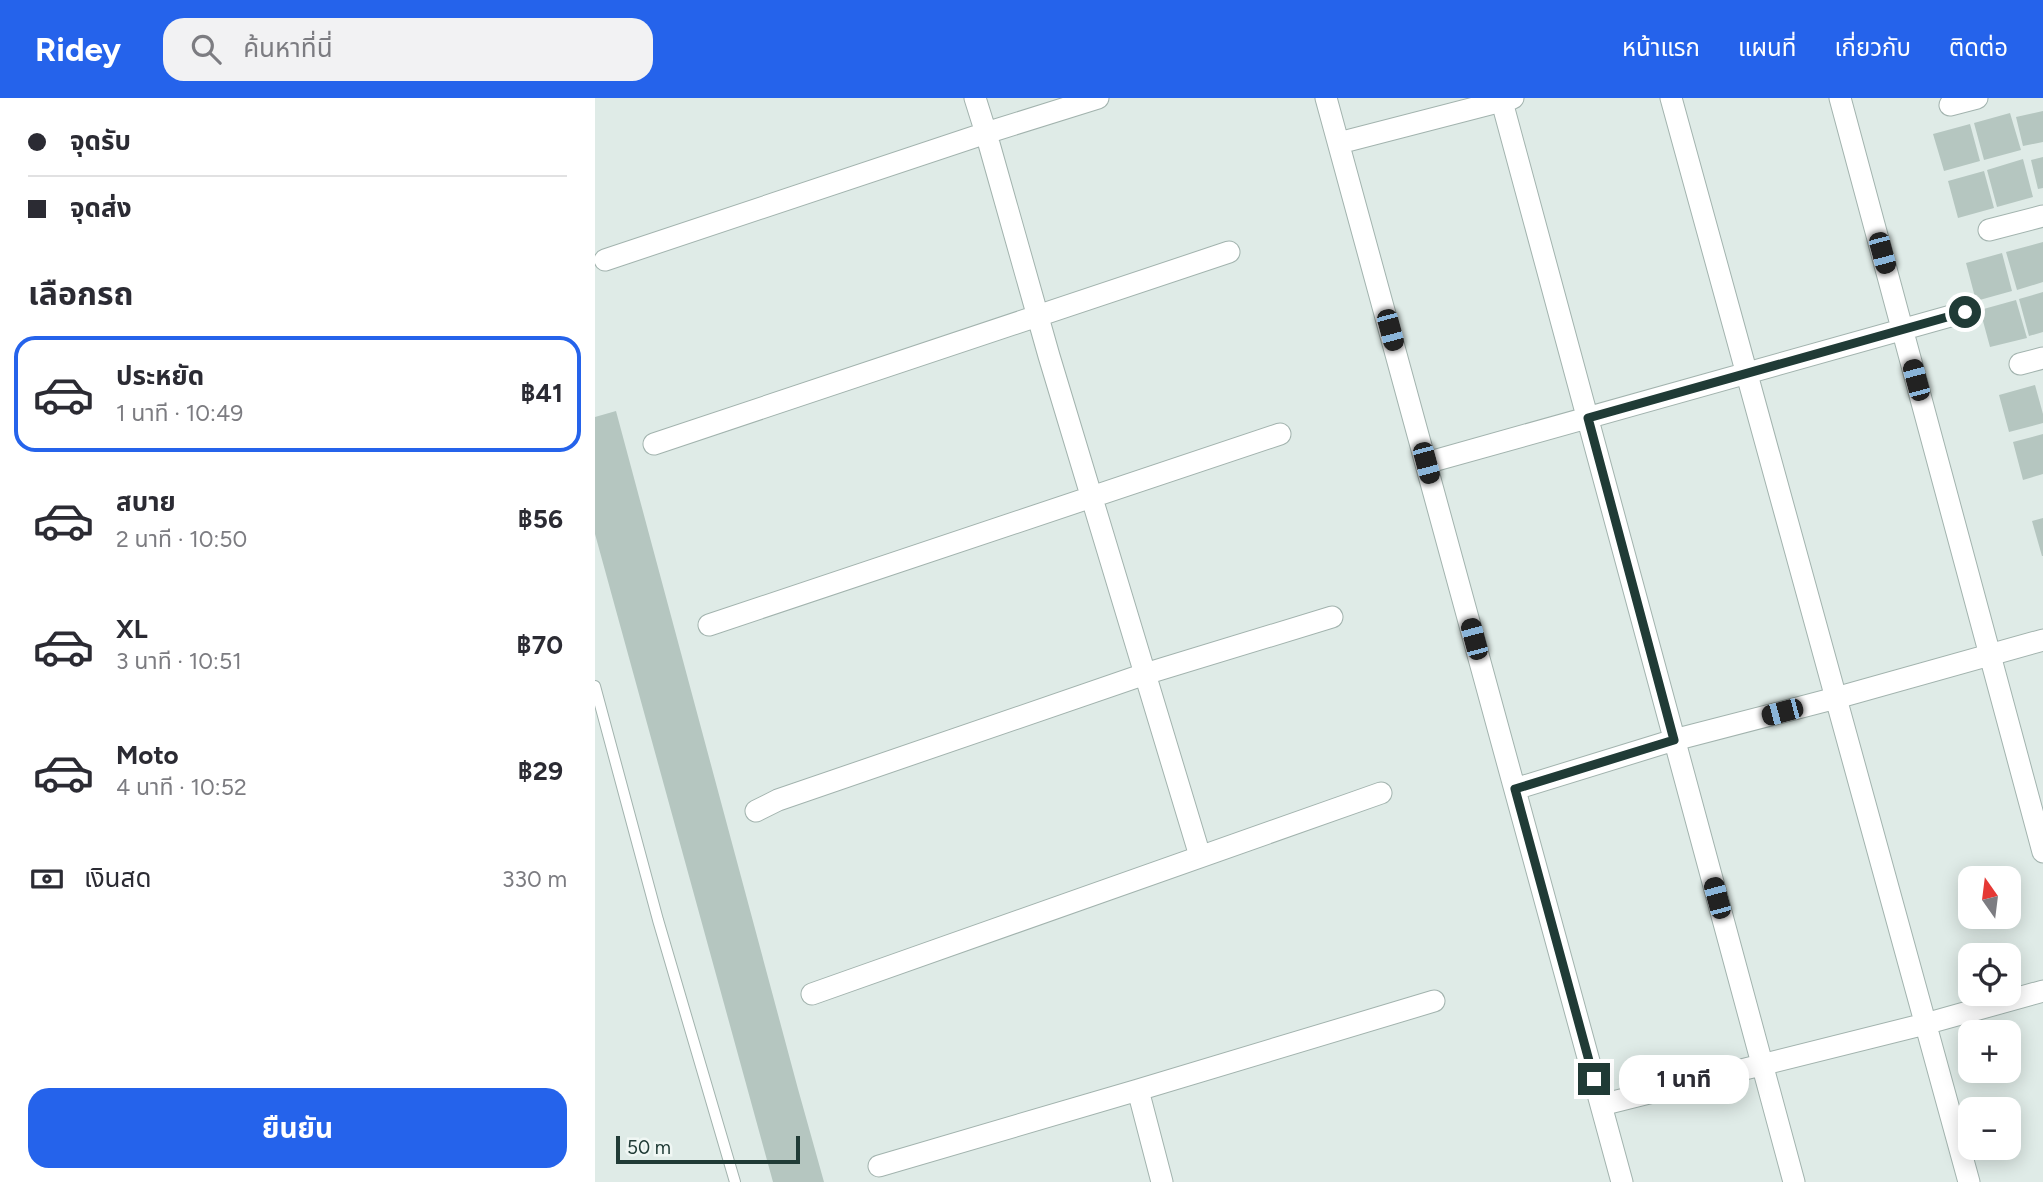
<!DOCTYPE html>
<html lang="th">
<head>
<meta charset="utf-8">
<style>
	body { margin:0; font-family:Figtree,"Noto Sans Thai",sans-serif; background:#f2f2f3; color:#2b2b33; height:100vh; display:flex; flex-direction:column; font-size:26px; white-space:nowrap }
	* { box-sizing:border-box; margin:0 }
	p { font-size:23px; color:#7c7c81 }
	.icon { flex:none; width:38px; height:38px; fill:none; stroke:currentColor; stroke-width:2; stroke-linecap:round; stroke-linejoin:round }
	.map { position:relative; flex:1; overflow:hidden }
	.panel { display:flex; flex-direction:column; background:#fff; width:595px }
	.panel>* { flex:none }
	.top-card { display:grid; align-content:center; height:154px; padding:0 28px; background:#fff }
	.needle { width:46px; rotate:346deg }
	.buttons { position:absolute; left:1363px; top:768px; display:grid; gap:14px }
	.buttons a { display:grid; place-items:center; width:63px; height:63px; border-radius:14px; background:#fff; box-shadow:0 4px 18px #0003; font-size:35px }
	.scale { position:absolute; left:21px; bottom:18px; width:184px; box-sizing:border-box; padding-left:7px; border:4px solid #203b36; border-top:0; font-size:19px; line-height:24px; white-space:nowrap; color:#203b36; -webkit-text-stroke:5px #f0f7f4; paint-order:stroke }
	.end { position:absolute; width:32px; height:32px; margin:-16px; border:9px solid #203b36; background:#fff; box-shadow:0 0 0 4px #fff }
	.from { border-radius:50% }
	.bubble { position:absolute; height:49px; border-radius:21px; background:#fff; box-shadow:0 4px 18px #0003; font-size:23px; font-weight:700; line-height:49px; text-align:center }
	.car { position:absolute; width:21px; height:42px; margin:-21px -10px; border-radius:9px; box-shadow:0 0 5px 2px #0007; background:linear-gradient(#222 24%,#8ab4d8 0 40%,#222 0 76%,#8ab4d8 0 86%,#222 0) }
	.top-card b { display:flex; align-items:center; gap:24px; height:66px; font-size:26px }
	.top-card b+b { border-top:2px solid #e1e1e2 }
	.top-card i { width:18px; height:18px; background:#2b2b33 }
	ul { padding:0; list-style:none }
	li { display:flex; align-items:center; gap:21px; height:116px; margin:0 14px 10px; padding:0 14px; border:4px solid transparent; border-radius:21px }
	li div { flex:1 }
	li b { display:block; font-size:26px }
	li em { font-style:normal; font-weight:700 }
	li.active { border-color:#2563eb }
	li>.icon { width:63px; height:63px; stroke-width:1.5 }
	h2 { padding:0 28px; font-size:32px; line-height:84px }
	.pay { display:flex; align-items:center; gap:18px; height:77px; padding:0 28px; font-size:26px }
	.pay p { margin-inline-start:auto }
	.cta { display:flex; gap:14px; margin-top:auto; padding:14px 28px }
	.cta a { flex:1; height:80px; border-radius:21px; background:#2563eb; color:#fff; font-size:28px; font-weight:700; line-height:80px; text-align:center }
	header { display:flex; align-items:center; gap:42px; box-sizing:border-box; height:98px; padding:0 35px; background:#2563eb; color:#fff }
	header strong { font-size:33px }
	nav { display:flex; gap:38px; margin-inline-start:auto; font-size:24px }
	.search { width:490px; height:63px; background:#f2f2f3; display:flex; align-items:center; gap:18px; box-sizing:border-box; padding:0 24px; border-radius:21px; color:#7c7c81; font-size:26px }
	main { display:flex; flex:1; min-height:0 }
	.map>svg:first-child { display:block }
	.building { fill:#b5c6c0 }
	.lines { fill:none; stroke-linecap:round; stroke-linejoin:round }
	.service-casing { stroke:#a2b3ae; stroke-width:12 }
	.minor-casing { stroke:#a2b3ae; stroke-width:23 }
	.service { stroke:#fff; stroke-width:10 }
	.minor { stroke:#fff; stroke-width:21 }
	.route { stroke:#203b36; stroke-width:9 }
</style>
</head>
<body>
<header>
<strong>Ridey</strong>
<div class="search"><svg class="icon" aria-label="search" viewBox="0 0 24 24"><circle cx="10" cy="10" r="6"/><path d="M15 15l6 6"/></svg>ค้นหาที่นี่</div>
<nav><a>หน้าแรก</a><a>แผนที่</a><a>เกี่ยวกับ</a><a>ติดต่อ</a></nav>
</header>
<main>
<section class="panel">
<div class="top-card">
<b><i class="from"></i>จุดรับ</b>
<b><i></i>จุดส่ง</b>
</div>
<h2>เลือกรถ</h2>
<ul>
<li class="active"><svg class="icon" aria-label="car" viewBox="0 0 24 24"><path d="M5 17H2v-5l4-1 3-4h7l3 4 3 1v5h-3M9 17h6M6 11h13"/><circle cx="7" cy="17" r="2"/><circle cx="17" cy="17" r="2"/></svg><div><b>ประหยัด</b><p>1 นาที · 10:49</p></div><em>฿41</em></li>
<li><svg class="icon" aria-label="car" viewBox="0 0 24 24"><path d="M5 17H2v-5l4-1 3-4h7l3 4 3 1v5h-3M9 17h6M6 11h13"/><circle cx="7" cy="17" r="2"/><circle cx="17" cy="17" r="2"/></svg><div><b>สบาย</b><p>2 นาที · 10:50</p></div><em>฿56</em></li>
<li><svg class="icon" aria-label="car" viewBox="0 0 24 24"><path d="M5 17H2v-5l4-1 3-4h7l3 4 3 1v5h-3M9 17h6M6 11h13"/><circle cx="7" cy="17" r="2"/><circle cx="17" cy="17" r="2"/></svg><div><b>XL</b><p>3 นาที · 10:51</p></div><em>฿70</em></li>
<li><svg class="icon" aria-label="car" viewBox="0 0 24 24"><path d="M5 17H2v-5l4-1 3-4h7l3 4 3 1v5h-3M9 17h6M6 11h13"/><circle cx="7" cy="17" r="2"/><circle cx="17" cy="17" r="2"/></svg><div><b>Moto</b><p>4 นาที · 10:52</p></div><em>฿29</em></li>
</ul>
<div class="pay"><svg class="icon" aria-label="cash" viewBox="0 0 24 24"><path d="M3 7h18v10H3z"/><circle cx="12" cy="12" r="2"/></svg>เงินสด<p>330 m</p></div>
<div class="cta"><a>ยืนยัน</a></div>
</section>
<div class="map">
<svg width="1448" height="1084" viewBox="0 0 1448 1084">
	<rect width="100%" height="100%" fill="#dfebe7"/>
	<path class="building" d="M1448 13V44L1428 48 1421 19Z
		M1415 15 1426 52 1389 62 1379 25Z
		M1375 26 1385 63 1349 73 1338 36Z
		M1448 59V90L1443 91 1436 62Z
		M1428 61 1438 99 1402 109 1392 72Z
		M1389 73 1399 110 1363 120 1353 83Z
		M1448 144V184L1422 192 1411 154Z
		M1407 155 1417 193 1381 203 1371 165Z
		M1448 194V234L1434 238 1424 201Z
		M1421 202 1432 240 1395 249 1385 212Z
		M1440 287 1448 316V325L1414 334 1404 297Z
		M21 313 203 991 229 1084H178L0 436V319Z
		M1448 336V376L1428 382 1418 344Z
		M1448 420V458H1447L1437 423Z"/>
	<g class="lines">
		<defs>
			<path id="service" d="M0 588 63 822 140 1084"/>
			<path id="minor" d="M380 0 391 35 454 258 605 758
				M731 0 1027 1084
				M906 0 1199 1084
				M1076 0 1374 1084
				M1245 0 1448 754
				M1355 7 1382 0
				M744 45 918 0
				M1394 132 1448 118
				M10 162 391 35 503 0
				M1425 266 1448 260
				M59 346 634 154
				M831 365 1370 214
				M114 527 685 336
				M920 691 1079 642 1241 600 1448 542
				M161 713 183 702 550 576 737 519
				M217 896 786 695
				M543 992 839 903
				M1006 1007 1330 926 1448 893
				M284 1068 543 992 567 1084"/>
		</defs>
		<use href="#service" class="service-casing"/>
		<use href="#minor" class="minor-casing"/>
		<use href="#service" class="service"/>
		<use href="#minor" class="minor"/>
	</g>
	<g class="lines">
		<path class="route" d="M999 981 920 691 1079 642 993 320 1370 214"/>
	</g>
</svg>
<div class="buttons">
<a><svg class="needle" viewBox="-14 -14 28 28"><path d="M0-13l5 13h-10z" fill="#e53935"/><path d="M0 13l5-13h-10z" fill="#7c7c81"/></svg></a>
<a><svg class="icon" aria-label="locate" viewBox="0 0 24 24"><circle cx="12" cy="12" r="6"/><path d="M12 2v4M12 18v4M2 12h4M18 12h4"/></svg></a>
<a>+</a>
<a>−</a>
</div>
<div class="scale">50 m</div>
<i class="end from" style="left:1370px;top:214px"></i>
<i class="end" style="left:999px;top:981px"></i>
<div class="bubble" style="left:1024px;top:957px;width:130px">1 นาที</div>
<i class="car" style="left:1287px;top:155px;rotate:165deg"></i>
<i class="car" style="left:795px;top:232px;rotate:165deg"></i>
<i class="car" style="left:1321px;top:282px;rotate:345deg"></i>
<i class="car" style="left:831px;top:365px;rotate:165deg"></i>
<i class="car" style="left:879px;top:541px;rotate:345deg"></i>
<i class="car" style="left:1187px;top:614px;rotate:255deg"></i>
<i class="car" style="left:1122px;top:800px;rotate:345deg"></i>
</div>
</main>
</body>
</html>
